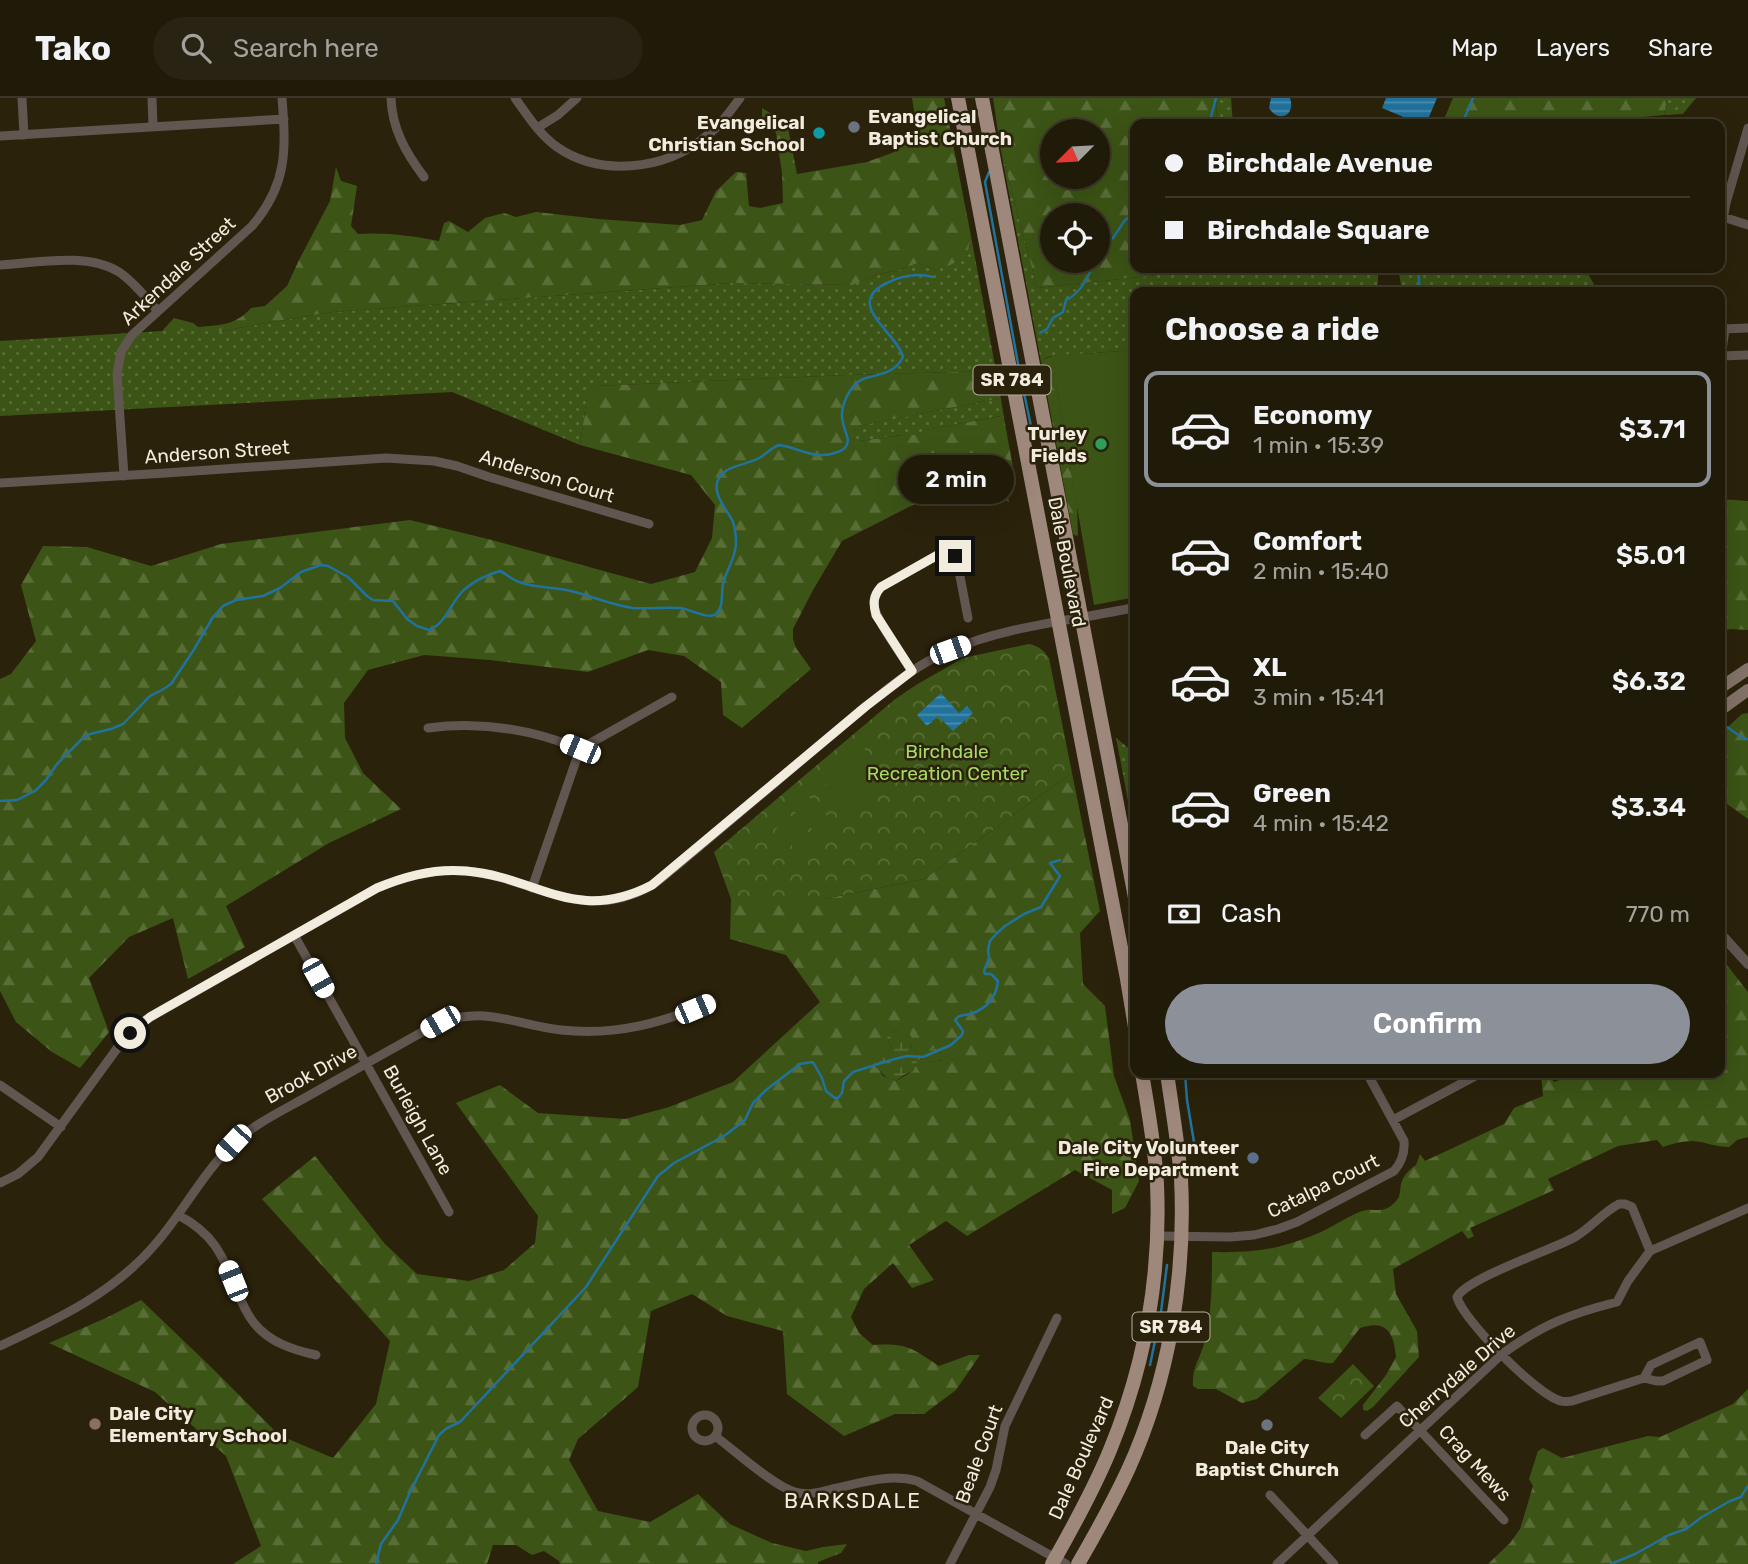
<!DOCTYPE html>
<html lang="en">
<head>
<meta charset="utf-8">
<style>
	body { margin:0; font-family:Rubik,sans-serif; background:#282312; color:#f1f3f6; height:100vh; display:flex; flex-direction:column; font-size:26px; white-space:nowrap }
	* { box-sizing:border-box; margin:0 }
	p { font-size:23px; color:#a2a19c }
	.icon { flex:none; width:38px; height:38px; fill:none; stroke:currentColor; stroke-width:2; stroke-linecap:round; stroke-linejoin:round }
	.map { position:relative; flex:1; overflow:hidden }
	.sheet { position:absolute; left:1130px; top:189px; width:595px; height:791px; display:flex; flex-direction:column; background:#201a08; border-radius:14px; box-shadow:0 7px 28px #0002,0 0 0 2px #3d3829 }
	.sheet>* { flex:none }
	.banner { position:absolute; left:1130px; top:21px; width:595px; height:154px; border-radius:14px; box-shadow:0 7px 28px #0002,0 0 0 2px #3d3829; display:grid; align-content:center; height:154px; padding:0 35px; background:#201a08 }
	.needle { width:46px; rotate:246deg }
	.fabs { position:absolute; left:1040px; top:21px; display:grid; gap:14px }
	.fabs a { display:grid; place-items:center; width:70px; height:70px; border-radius:50%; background:#201a08; box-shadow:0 7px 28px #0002,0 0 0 2px #3d3829; font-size:35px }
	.end { position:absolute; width:32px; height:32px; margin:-16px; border:9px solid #f1ecde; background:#111; box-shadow:0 0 0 4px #111 }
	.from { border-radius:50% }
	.bubble { position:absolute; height:49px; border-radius:24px; background:#201a08; box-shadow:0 7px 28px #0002,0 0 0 2px #3d3829; font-size:23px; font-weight:600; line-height:49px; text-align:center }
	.car { position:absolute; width:21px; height:42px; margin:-21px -10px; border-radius:9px; box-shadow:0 0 5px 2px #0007; background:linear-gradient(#fff 24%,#345 0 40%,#fff 0 76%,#345 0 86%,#fff 0) }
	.banner b { display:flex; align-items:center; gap:24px; height:66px; font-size:26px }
	.banner b+b { border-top:2px solid #3d3829 }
	.banner i { width:18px; height:18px; background:#f1f3f6 }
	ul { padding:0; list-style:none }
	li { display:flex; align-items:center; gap:21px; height:116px; margin:0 14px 10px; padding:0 21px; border:4px solid transparent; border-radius:14px }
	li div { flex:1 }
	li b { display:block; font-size:26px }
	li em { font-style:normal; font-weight:600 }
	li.selected { border-color:#8c9099 }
	li>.icon { width:63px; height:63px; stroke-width:1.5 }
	h2 { padding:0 35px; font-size:32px; line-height:84px }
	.pay { display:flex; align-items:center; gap:18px; height:77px; padding:0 35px; font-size:26px }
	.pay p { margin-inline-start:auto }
	.button { display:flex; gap:14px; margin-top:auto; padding:14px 35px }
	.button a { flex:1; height:80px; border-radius:42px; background:#8c9099; color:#fff; font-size:28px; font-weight:600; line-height:80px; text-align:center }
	header { display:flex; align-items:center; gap:42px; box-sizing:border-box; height:98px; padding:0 35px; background:#201a08; border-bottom:2px solid #3d3829 }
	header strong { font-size:33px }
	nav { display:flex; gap:38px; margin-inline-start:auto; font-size:24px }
	.search { width:490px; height:63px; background:#282312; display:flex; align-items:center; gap:18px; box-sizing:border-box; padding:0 24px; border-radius:38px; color:#a2a19c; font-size:26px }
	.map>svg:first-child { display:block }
	.grass { fill:url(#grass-dots) }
	.forest { fill:url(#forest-firs); fill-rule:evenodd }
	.wetland { fill:url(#wetland-marsh) }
	.park { fill:url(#park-crowns) }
	.garden { fill:#3c5416 }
	.water { fill:url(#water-rules) }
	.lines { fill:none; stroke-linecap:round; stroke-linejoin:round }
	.stream { stroke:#21729c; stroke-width:2.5 }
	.minor { stroke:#615650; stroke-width:9 }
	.tertiary { stroke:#615650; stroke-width:10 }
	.secondary { stroke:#837268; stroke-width:12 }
	.primary { stroke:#9e877b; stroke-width:14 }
	.route { stroke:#f1ecde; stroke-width:9 }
	.worship-dot { fill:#6b7280; stroke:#2b220b; stroke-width:2.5 }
	.culture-dot { fill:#0f9aa8; stroke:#2b220b; stroke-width:2.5 }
	.leisure-dot { fill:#2e9e5b; stroke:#2b220b; stroke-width:2.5 }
	.service-dot { fill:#5c6f8a; stroke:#2b220b; stroke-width:2.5 }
	.education-dot { fill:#8d6e63; stroke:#2b220b; stroke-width:2.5 }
	.labels { text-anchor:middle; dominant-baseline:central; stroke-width:5; stroke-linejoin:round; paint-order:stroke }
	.shield { fill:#2b220b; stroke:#b6af9f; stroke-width:2 }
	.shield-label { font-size:18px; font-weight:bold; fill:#f1ecde }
	.poi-label { font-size:19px; font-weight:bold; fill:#f1ecde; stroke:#2b220b; text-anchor:end }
	.street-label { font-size:19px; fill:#f1ecde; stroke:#2b220b }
	.park-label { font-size:19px; fill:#a7d965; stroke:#2b220b }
	.neighbourhood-label { font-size:21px; letter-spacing:2px; fill:#f1ecde; stroke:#2b220b }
</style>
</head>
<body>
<header>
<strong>Tako</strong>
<div class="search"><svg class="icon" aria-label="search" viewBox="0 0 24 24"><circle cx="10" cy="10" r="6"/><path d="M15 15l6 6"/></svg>Search here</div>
<nav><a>Map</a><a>Layers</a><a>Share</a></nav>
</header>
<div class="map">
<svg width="1748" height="1466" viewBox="0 0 1748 1466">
	<defs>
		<pattern id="grass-dots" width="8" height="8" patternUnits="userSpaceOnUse" patternTransform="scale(1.75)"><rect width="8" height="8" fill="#3c5416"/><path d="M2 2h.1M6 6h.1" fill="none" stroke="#596d37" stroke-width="1.8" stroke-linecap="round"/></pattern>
		<pattern id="forest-firs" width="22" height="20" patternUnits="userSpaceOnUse" patternTransform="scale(1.75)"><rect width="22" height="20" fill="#3c5416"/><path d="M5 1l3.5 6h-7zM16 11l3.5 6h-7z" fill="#596d37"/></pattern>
		<pattern id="wetland-marsh" width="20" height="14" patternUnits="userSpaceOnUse" patternTransform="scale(1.75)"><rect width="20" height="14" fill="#3c5416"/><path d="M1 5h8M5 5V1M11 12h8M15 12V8" fill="none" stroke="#596d37"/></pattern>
		<pattern id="park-crowns" width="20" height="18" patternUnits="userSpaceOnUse" patternTransform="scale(1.75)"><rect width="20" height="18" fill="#3c5416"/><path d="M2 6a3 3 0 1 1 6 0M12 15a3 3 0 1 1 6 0" fill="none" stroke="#596d37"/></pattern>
		<pattern id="water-rules" width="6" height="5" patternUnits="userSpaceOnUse" patternTransform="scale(1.75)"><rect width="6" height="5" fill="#21729c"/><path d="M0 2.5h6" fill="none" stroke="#4d8dae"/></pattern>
	</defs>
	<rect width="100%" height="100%" fill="#2b220b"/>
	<path class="grass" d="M1216 0H1231L1233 26H1217Z
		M1664 0H1696L1683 16 1664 17 1667 3Z
		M1000 48 1037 190 1222 170H1378V185L1375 194H1136V252L1051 258 1046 260 1041 264Z
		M971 138 996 273 846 277 596 288 587 299 580 347 452 294 0 318V243L162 233H221L332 214 732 185 851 187 879 176 899 172 918 165 935 172 970 149Z
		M1436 170H1585L1598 194H1402L1399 175Z
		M1000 295 1004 320 1000 318 926 332 917 337H902L860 343H855L854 340V333L857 328 997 301Z
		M1116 640 1136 656V744Z"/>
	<path class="forest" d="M912 0H944L971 138C970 161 955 166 935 172L918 165 899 172 879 176 852 187 732 185 332 214 221 233H162L174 220 193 225 198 229C221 227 236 227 251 210L265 208 287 188 299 162 330 103 336 69 341 83 357 88 351 128 358 136C386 134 412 138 439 143L444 125 449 123 468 134 485 120 504 115 516 119 536 114 599 121 680 127 702 122 716 93 736 74 746 75 749 108 760 110 783 105 782 75 776 35 762 19V10L787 25 797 76 867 64 892 55 918 37Z
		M993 0H1216L1217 26H1136V170H1222L1037 190 1000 48ZM1052 33H1097V79H1052ZM1097 117V163H1052V117Z
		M1453 0H1664L1667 2 1664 17 1613 22 1603 26H1442Z
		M1081 256 1056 286 1077 407 1078 437 1076 438 1073 436 1041 264C1051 255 1068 257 1081 256Z
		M996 273 1000 295 997 301 858 328 854 333V340L856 343H860L902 337H917L925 332 1001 318 1004 320 1016 386 1006 388 1009 404 966 380 842 443 813 492 793 531V541L796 550 811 571 742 630 723 617 721 584 684 558 648 552 588 574 490 562 424 557 368 572 344 605 345 640 363 675 401 711 329 745 226 808 245 849 188 881 173 820 129 839 89 880 109 934 80 970 52 954 16 924 0 893V581L11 576 36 543 21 487 43 448 87 449 151 468 221 446 410 422 492 442 651 486 695 474 712 440 715 407 691 377 580 347 587 298 596 288 846 277Z
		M1720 401 1748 403V532L1731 531 1720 533Z
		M1748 615V721L1720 701V636L1742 616Z
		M1072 675 1100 813 1080 835 1083 886 1105 908 1114 978 1130 1022 1139 1083 1125 1110 1112 1116V1092L1075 1072 967 1138 946 1123 909 1147 934 1182 912 1190 893 1165 864 1191 851 1219 859 1235 873 1247C908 1245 911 1250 939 1268L969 1257H980L956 1292 924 1316H895L844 1338 787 1296 783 1233 727 1218 692 1196 651 1213 638 1289 578 1341 569 1362 598 1413 650 1424 698 1396 730 1426 772 1445 806 1453 823 1449 847 1446 841 1455 818 1464V1466H560L559 1463 544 1453 532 1457 516 1447H493L487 1466H233L261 1448 226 1358 155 1294 49 1245 108 1219 141 1202 211 1269 279 1337 333 1360 376 1306 390 1243 262 1101 315 1058 385 1146 417 1176 469 1183 504 1172 535 1145 538 1118 456 1005 500 987 538 1015 625 1021 669 1009 733 984 820 904 786 857 730 841 731 801H824L924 781ZM901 932H907L912 952 919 956 937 953 940 954 943 962 930 964 927 960 918 962 913 973 896 983 883 978 879 972 891 950 888 941 892 933Z
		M1720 858 1748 894V1039L1737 1042 1729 1049C1716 1049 1705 1044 1693 1043 1683 1043 1673 1045 1663 1049L1657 1042 1618 1048 1548 1081 1554 1092 1470 1130 1474 1138 1468 1141 1462 1133 1393 1171 1396 1196 1417 1233 1419 1259 1373 1309 1367 1313 1363 1312V1307L1386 1277 1396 1259C1394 1234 1386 1221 1360 1230L1333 1265C1322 1266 1314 1261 1304 1261L1257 1301 1242 1305 1216 1291H1198L1193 1288C1192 1270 1199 1262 1204 1246 1212 1217 1212 1184 1212 1154 1256 1155 1283 1151 1323 1133 1336 1127 1348 1118 1362 1113 1374 1109 1381 1116 1392 1107 1404 1097 1398 1093 1402 1083 1404 1077 1411 1070 1416 1067L1420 1056 1425 1063 1504 1026 1514 1010 1543 998 1541 977 1535 975H1548L1554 984 1579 975H1720Z
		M1748 1291V1466H1488L1510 1445 1520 1431 1533 1388 1529 1381 1538 1353 1543 1350 1562 1360 1648 1338 1660 1339 1733 1306Z"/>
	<path class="wetland" d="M907 931 912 940C909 949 911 952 919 956L934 950 946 959 943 962 930 964 927 960 918 962 913 973 904 977 896 983C883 980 884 975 874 968L886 958 891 950 887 938 892 933Z"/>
	<path class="park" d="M1029 546C1039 548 1043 552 1049 560L1072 675 924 781 824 801H731L714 754 894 602 916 587 963 560Z
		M1353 1266 1374 1288 1341 1320 1318 1300Z"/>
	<path class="garden" d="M1136 252V499L1094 507 1051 258Z
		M862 648 891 684 851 717 821 681Z
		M809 699 834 725 820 739 794 713Z
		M790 717 817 742 802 757 775 732Z"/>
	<path class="water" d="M1271 0H1290C1296 17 1279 26 1269 10Z
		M1386 0H1437L1426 26H1420L1382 10Z
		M941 595 959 615 967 608 973 615 953 633 938 618 927 628 917 617Z"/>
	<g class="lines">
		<path class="stream" d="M1209 26 1216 0
			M1462 26 1473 0
			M989 74 985 84 1019 271 1032 333
			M1097 149 1113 140 1125 122 1136 115
			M1050 156H1052
			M1418 170 1420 194
			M1040 235 1047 231 1053 220 1063 214 1066 202C1081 195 1089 179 1094 163
			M1727 629 1744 641H1748
			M0 703 17 702 35 693 46 682 57 666 83 640 90 636 111 631 123 626 150 598 162 592 171 586 193 553 213 519 223 508 236 502 263 498 280 490 301 474 321 467 328 468 348 479 367 498 373 502 393 503 407 521 417 528 429 532C445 526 450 507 461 495 471 484 487 477 500 473 507 476 512 482 519 484 535 490 554 489 571 493 592 498 611 507 633 510 648 511 665 509 680 510 690 511 708 522 716 516 724 509 721 495 723 486 726 472 736 460 736 445 736 439 735 430 733 424 728 412 710 395 719 380 728 366 749 367 761 359 767 355 771 350 779 347 801 350 814 363 838 354 845 351 847 349 848 342 846 333 841 324 842 315 843 302 853 283 866 280 881 276 895 275 903 259 897 234 841 205 889 184 902 178 918 175 933 179
			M1157 975 1159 976
			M1185 975 1187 1002 1194 1044
			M1150 1267 1161 1214 1167 1167
			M376 1466 381 1446 398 1422 410 1394 439 1337 447 1330 460 1324 586 1189 658 1078 674 1065 724 1038 745 1022 753 1005 766 992 800 966 813 964 822 980 826 993 835 1000H838L842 995 844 983 853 974 891 962 907 958 923 959 951 947 962 937 963 933 955 922C960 916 963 918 970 916 986 911 996 900 998 883L991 876H985L984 873 989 860 988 852 990 843 996 836 1005 828 1024 816 1041 809 1060 778 1050 765 1060 762
			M1611 1466 1635 1456 1669 1437 1686 1431 1702 1419 1730 1403 1741 1399 1748 1388"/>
		<path class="minor" d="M22 0 24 37
			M152 0 153 29
			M391 0C392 31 406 55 424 79
			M515 0C528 18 539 36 557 49 600 79 664 72 704 40 719 29 729 15 740 0
			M537 30 558 17 577 0
			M0 38 284 21
			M1723 119 1748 127
			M1721 132 1726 105 1748 30
			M0 167C36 165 87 154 119 174 134 184 146 200 158 213
			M1722 231 1748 230
			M1722 258 1748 257
			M1720 266 1725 231
			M124 378 117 276 121 254 132 237 252 128C288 86 286 51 282 0
			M0 385 166 375 386 360 434 363 457 368 489 379 649 426
			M912 573C903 558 873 520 874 504 874 497 877 494 881 489L943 454H949L955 458 958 468 968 520
			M428 630C481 623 531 631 580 651
			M532 790 580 651 672 599
			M294 837 449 1114
			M0 987 61 1029
			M1393 1022 1481 975
			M0 1085 18 1076 38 1059 121 945 142 924 377 790C406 778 435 770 466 773 532 779 581 826 649 789 658 784 666 776 674 770L865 609C892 587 919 565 951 552 1009 527 1074 523 1136 509
			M178 1117C213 1135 222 1156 237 1192 241 1203 246 1215 254 1225 269 1244 293 1252 316 1257
			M1158 1138 1230 1139 1254 1137 1278 1131 1297 1124 1394 1073C1402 1064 1405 1055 1404 1043L1367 975
			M0 1248C58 1221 116 1194 158 1143 184 1112 204 1074 233 1046 255 1025 284 1012 310 997 353 973 397 948 440 924 490 908 514 927 561 932 616 938 662 925 712 904
			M1644 1280 1651 1267 1700 1244 1707 1262 1663 1283H1656L1644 1280 1572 1303C1569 1303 1565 1304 1561 1303 1538 1298 1462 1221 1457 1199 1467 1180 1552 1152 1575 1139 1591 1130 1603 1114 1619 1106H1625L1632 1109 1650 1153
			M692 1330a13 13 0 1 1 26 0a13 13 0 1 1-26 0Z
			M1365 1337 1397 1308 1504 1422
			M715 1338C734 1352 775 1389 795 1394 808 1398 820 1394 832 1391 861 1385 889 1375 917 1383L1066 1466
			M1270 1397 1334 1466
			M950 1466 990 1389 996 1372 1005 1328 1057 1220
			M1277 1466 1502 1256C1542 1227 1569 1216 1617 1204L1628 1183 1650 1153 1748 1110"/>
		<path class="tertiary" d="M1720 835 1748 866"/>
		<path class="secondary" d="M1720 590 1748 571
			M1720 612 1748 592"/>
		<path class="primary" d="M958 0 1127 881 1136 935
			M982 0 1136 805
			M1052 1466C1073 1429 1094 1391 1110 1352 1145 1267 1161 1177 1157 1086 1155 1048 1148 1012 1142 975
			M1078 1466C1096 1435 1113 1404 1128 1372 1169 1282 1186 1179 1181 1080 1178 1045 1172 1010 1167 975"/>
	</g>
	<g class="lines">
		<path class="route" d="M130 935 150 919 377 790C405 778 435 770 466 773 538 779 575 827 652 787L865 609 912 573 876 517C873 506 873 498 881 489L943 454H949L955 458"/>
	</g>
	<g class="worship-dot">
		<circle cx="854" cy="29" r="7"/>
		<circle cx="1267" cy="1327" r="7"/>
	</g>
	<circle class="culture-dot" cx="819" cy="35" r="7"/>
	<circle class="leisure-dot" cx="1101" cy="346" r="7"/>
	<circle class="service-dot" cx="1253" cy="1060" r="7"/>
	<circle class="education-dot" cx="95" cy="1326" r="7"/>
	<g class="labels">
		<g class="shield">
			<rect x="973.5" y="267.5" width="77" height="29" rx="5"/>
			<rect x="1132.5" y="1214.5" width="77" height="29" rx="5"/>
		</g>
		<g class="shield-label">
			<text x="1012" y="282">SR 784</text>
			<text x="1171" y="1229">SR 784</text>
		</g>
		<g class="poi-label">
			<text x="868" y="18" text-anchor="start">Evangelical<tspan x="868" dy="22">Baptist Church</tspan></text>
			<text x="805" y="24">Evangelical<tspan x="805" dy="22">Christian School</tspan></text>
			<text x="1087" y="335">Turley<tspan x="1087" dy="22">Fields</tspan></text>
			<text x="1239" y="1049">Dale City Volunteer<tspan x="1239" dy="22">Fire Department</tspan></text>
			<text x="109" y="1315" text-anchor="start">Dale City<tspan x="109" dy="22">Elementary School</tspan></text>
			<text x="1267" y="1349" text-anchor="middle">Dale City<tspan x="1267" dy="22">Baptist Church</tspan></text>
		</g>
		<g class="street-label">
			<text transform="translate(178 173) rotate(-43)">Arkendale Street</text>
			<text transform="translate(217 354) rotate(-4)">Anderson Street</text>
			<text transform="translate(547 378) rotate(17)">Anderson Court</text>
			<text transform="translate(1067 464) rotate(79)">Dale Boulevard</text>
			<text transform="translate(311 976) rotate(-29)">Brook Drive</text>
			<text transform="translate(418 1022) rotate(61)">Burleigh Lane</text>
			<text transform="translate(1323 1088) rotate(-26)">Catalpa Court</text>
			<text transform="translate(1457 1278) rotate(-41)">Cherrydale Drive</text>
			<text transform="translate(979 1356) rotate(-70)">Beale Court</text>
			<text transform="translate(1081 1360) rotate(-66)">Dale Boulevard</text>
			<text transform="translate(1475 1365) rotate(47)">Crag Mews</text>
		</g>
		<g class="park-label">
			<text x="947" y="653">Birchdale<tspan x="947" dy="22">Recreation Center</tspan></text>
		</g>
		<g class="neighbourhood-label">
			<text x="853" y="1402">BARKSDALE</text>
		</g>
	</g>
</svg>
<div class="fabs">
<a><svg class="needle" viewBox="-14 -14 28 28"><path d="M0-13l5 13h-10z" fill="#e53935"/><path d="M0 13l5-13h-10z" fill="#a2a19c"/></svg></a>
<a><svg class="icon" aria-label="locate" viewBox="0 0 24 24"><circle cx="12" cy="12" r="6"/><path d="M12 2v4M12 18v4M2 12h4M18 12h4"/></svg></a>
</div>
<i class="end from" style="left:130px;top:935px"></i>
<i class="end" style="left:955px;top:458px"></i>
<div class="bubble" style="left:898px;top:357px;width:116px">2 min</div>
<i class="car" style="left:950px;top:552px;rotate:70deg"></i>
<i class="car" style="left:580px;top:651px;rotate:293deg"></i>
<i class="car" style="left:318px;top:880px;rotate:151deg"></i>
<i class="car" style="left:695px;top:911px;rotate:67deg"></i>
<i class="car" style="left:440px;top:924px;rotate:240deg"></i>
<i class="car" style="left:233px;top:1045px;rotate:223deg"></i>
<i class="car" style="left:233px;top:1183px;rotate:338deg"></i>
<div class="banner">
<b><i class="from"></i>Birchdale Avenue</b>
<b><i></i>Birchdale Square</b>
</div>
<section class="sheet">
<h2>Choose a ride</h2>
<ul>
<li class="selected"><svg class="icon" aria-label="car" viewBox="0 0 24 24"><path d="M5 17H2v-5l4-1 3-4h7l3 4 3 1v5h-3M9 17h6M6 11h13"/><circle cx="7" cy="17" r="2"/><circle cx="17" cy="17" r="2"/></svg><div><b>Economy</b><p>1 min · 15:39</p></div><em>$3.71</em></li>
<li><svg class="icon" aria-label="car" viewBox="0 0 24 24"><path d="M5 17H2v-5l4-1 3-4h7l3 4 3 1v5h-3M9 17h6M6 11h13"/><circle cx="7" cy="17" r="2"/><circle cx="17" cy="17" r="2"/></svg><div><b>Comfort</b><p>2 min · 15:40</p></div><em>$5.01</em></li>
<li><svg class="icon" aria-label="car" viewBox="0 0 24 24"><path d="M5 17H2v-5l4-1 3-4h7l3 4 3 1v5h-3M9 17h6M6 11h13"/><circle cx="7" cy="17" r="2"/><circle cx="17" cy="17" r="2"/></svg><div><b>XL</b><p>3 min · 15:41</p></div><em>$6.32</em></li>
<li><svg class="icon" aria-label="car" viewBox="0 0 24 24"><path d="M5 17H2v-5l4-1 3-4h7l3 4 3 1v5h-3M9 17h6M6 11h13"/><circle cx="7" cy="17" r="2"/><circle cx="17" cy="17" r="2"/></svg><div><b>Green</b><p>4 min · 15:42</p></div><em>$3.34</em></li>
</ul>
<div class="pay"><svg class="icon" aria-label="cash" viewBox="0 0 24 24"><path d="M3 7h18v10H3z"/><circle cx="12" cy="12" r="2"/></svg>Cash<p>770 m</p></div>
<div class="button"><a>Confirm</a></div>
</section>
</div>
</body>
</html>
